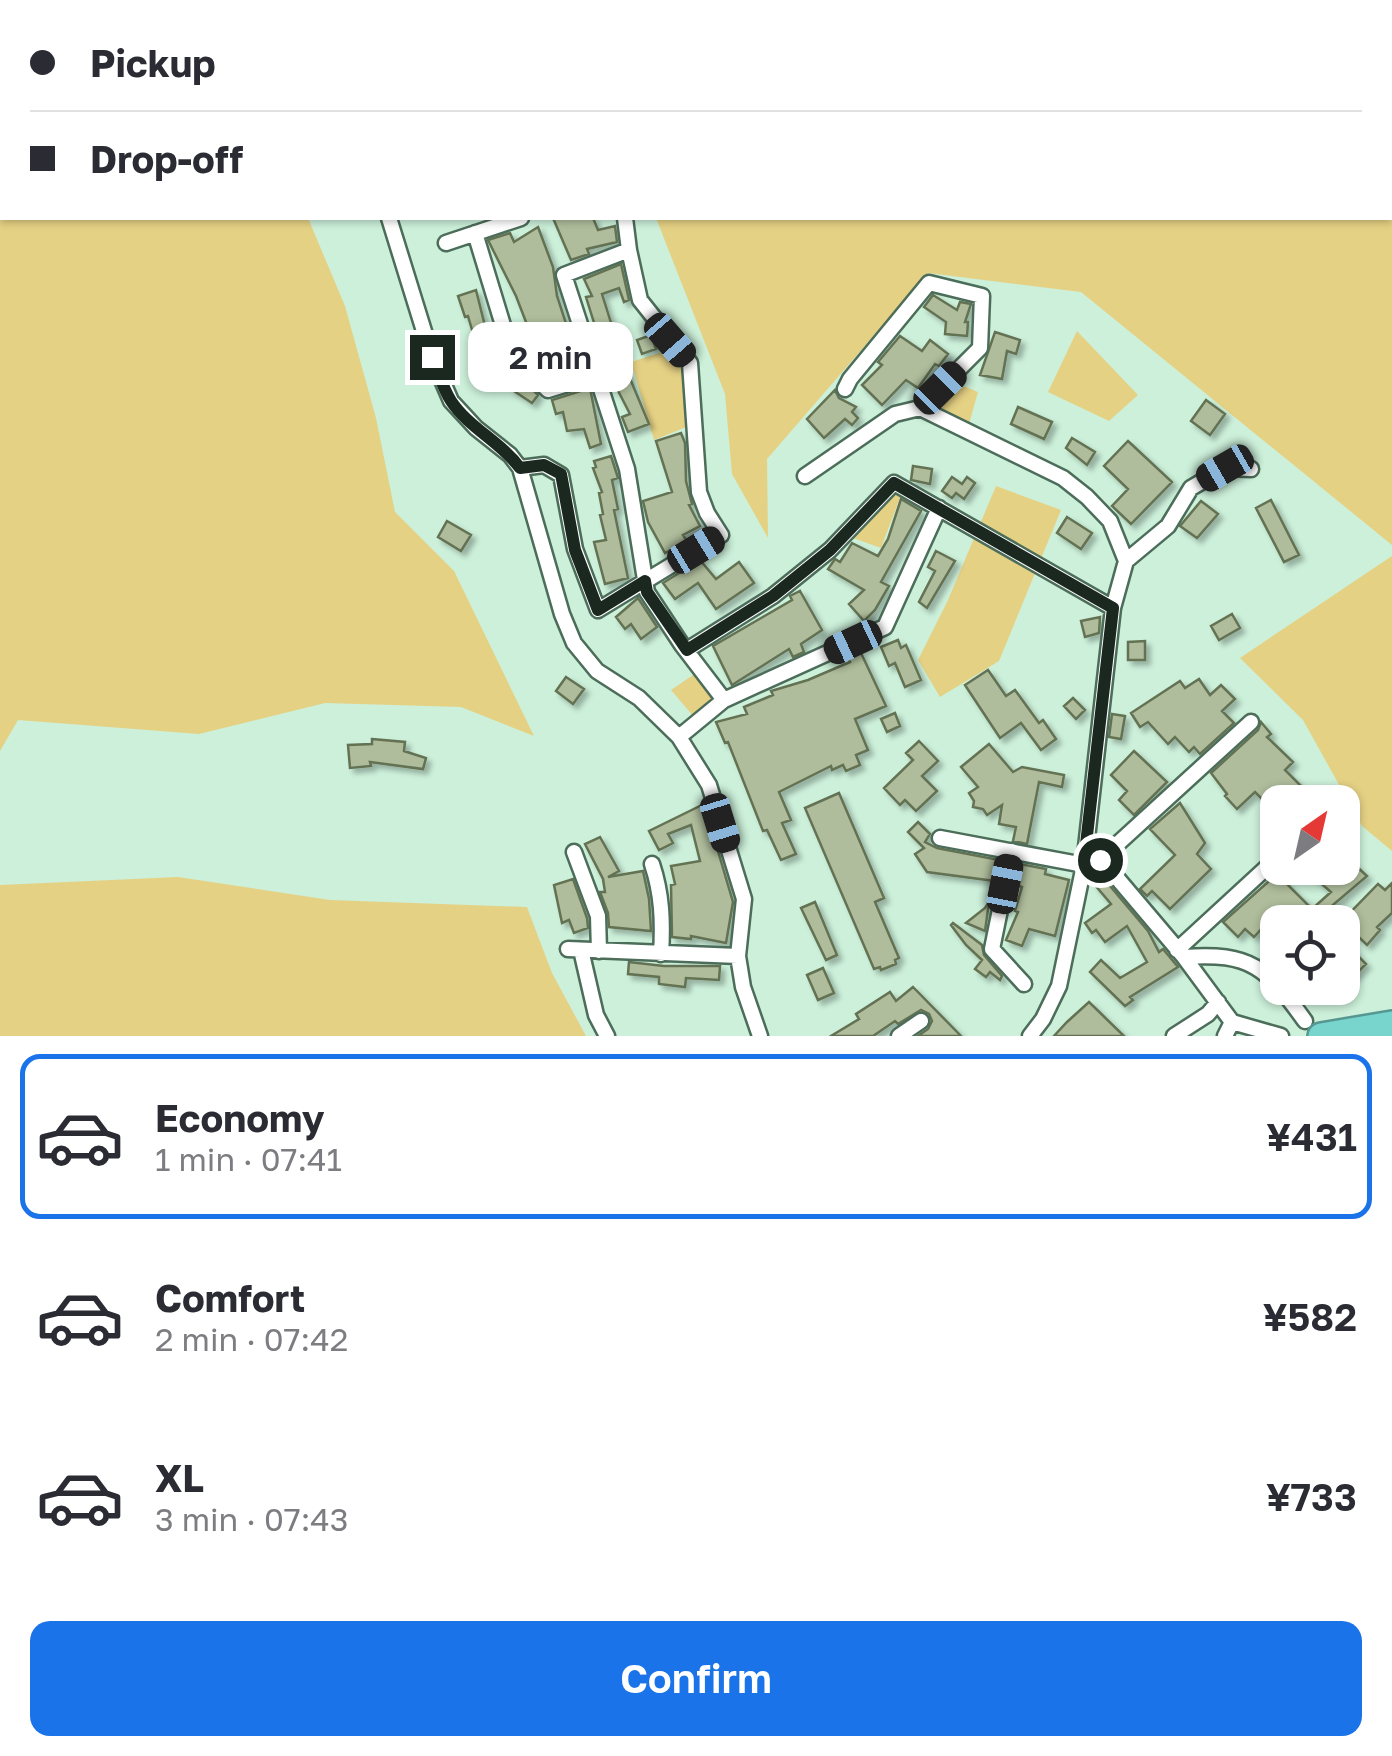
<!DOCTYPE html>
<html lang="en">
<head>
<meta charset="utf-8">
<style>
	body { margin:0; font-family:"Golos Text",sans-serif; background:#f2f2f3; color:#2b2b33; height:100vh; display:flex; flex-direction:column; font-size:38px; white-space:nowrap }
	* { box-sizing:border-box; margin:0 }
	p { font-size:32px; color:#7c7c81 }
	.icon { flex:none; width:55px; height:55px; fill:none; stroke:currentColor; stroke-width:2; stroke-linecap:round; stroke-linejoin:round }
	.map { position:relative; height:1036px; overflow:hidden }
	.panel { display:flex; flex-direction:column; background:#fff; flex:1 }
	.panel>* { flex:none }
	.top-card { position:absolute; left:0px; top:0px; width:1392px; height:220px; box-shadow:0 2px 8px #0004; display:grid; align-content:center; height:220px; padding:0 30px; background:#fff }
	.needle { width:65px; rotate:34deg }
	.buttons { position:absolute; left:1260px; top:785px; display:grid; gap:20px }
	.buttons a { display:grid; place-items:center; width:100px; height:100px; border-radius:20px; background:#fff; box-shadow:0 2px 8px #0004; font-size:50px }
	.end { position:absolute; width:45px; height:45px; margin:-22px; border:12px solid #1a2820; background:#fff; box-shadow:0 0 0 5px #fff }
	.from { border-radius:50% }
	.bubble { position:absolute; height:70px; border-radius:20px; background:#fff; box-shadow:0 2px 8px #0004; font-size:32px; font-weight:600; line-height:70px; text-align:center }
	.car { position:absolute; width:30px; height:60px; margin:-30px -15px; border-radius:12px; box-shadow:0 0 8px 2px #0007; background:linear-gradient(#222 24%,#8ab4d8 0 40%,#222 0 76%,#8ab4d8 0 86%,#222 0) }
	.top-card b { display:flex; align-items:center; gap:35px; height:95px; font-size:38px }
	.top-card b+b { border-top:2px solid #e1e1e2 }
	.top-card i { width:25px; height:25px; background:#2b2b33 }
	ul { padding:18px 0 0; list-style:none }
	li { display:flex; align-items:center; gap:30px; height:165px; margin:0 20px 15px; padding:0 10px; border:5px solid transparent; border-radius:20px }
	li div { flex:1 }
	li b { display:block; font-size:38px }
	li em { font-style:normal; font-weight:600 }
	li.active { border-color:#1a73e8 }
	li>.icon { width:90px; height:90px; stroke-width:1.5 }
	.cta { display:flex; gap:20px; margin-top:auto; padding:20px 30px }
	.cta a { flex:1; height:115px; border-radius:20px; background:#1a73e8; color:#fff; font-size:40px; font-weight:600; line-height:115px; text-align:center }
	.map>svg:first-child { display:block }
	.green { fill:#e5d184 }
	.building { fill:#afbd9c; stroke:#647253; stroke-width:2.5; filter:url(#shadow) }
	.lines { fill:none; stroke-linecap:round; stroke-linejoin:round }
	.street-casing { stroke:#4c6d5a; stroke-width:19 }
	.highway-casing { stroke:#569891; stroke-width:30 }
	.street { stroke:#fff; stroke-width:14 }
	.highway { stroke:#77d5ce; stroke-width:25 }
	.route { stroke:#1a2820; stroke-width:12 }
</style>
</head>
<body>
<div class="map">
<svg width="1392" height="1036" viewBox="0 0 1392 1036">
	<defs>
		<filter id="shadow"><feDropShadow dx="4.5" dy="4.5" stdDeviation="2.5" flood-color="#0004"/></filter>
	</defs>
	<rect width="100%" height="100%" fill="#ccf0da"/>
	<path class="green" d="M0 0H344L345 2H2V218H308L345 306 376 418 395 512 454 571 534 736 461 707 325 703 199 734 18 720 0 751Z
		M584 0H1006L1007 2H584Z
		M1280 0H1392V545L1081 292 928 273 767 459 768 538 732 474 725 394 656 218H1390V2Z
		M1077 331 1138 395 1109 421 1048 392Z
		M669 350 686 367 689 426 654 440 631 362Z
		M956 383 978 392 969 424 939 411 937 400Z
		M996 486 1061 510 999 661 940 697 918 660 948 600Z
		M895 491 901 495 881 548 850 537Z
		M1392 556V851L1362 826 1303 720 1240 658Z
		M696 673 715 701 694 717 671 690Z
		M178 877 330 900 527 907 552 973 586 1036H0V885Z"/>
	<path class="building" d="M553 218H593L598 230 615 226 617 242 587 249 589 254 571 260Z
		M538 227 553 267 557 296 577 357 557 362 550 334 526 342 520 324 526 322 516 296 488 240 510 233 514 242Z
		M621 264 629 300 624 302 619 288 602 294 624 364 649 424 628 432 622 417 630 414 611 377 586 297 592 296 584 279Z
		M476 290 489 342 493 341 497 357 481 361 468 316 465 317 458 296Z
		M933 295 957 310 960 302 971 304 965 322H968L967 336 945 334 946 322 924 307Z
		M995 332 1020 340 1016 354 1007 351 1002 379 980 375Z
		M651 335 656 349 642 354 637 340Z
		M900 336 922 351 930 340 948 354 939 366 935 364 918 388 906 380 882 405 862 385 882 365 878 362Z
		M520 377 538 395 532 403 511 389Z
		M590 388 601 444 590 448 584 429 567 431 563 412 556 414 552 400Z
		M835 390 839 398 856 407 852 412 858 418 852 425 845 419 824 438 807 419Z
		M1206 400 1225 414 1210 435 1191 421Z
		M1018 407 1052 422 1044 439 1011 424Z
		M681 433 685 443 686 481 692 504 689 505 700 526 683 535 687 541 665 553 648 522 643 501 672 492 656 441Z
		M1072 438 1095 452 1087 465 1066 448Z
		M1128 441 1172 482 1131 524 1112 506 1128 489 1104 466Z
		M611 456 618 478 612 480 618 509 614 510 628 578 605 584 594 542 606 540 600 515 603 514 599 493 602 492 593 468 596 467 594 461Z
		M913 466 932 469 930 484 911 480Z
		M952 477 962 484 967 477 975 483 964 499 956 493 952 498 942 491Z
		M901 499 921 511 881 582 889 586 875 610 864 621 849 604 864 590 828 569 835 559 840 562 852 543 878 556 888 539Z
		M1271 500 1299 555 1284 562 1256 508Z
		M1201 501 1218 514 1197 538 1180 526Z
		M1067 517 1092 533 1081 549 1057 533Z
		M447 521 471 535 461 551 438 537Z
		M936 551 955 561 927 608 919 602 935 571 928 567Z
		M700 560 716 579 739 562 754 583 716 609 698 583 675 599 663 583Z
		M800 591 822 630 801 644 804 652 793 657 789 649 732 685 713 646 792 600 790 596Z
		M638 598 657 627 641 639 631 624 625 629 616 617Z
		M1232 614 1240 628 1219 640 1211 626Z
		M1100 617 1099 633 1085 637 1081 621Z
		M898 640 901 648 906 645 921 680 905 687 895 663 889 666 881 647Z
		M1145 641V660H1128V642Z
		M861 653 886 706 855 719 868 750 856 755 860 765 846 771 843 765 832 770 831 766 779 792 791 820 782 823 796 854 781 860 767 830 763 831 728 742 725 743 716 722 747 714 744 707 773 695 771 691 808 680 850 662 848 658Z
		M988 670 1006 696 1015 690 1039 723 1043 720 1056 739 1041 750 1021 723 1000 738 965 685Z
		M566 677 584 689 573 704 556 691Z
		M1199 679 1210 695 1221 685 1235 699 1222 711 1234 723 1200 754 1194 747 1189 752 1175 737 1168 744 1148 722 1140 727 1131 713 1180 681 1185 688Z
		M1073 698 1085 710 1076 719 1064 706Z
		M895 713 900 726 887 732 881 719Z
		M1112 714 1125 716 1121 739 1109 737Z
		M1261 722 1271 734 1267 737 1293 762 1285 770 1317 802H1278L1273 810 1255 792 1237 809 1225 796 1227 794 1211 773 1258 730Z
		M372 739 405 742 404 751 426 758 423 769 370 762 371 766 350 768 348 745 372 744Z
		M919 741 938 761 922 776 937 791 916 811 905 800 900 805 884 788 913 760 906 753Z
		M989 744 1013 772 1022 767 1064 775 1062 787 1039 782 1027 844 1013 841 1016 827 999 824 1002 805 987 815 983 809 973 807 974 801 969 793 978 787 961 767Z
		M1134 751 1167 782 1134 815 1119 800 1127 791 1111 775Z
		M839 793 884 898 875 902 899 958 895 960 896 964 881 970 880 967 874 969 805 808Z
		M1180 803 1205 843 1197 854 1211 869 1170 909 1152 891 1147 896 1140 889 1175 855 1150 829Z
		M704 804 733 902 726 943 691 936V939L672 937 671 885 675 884 671 866 700 861 691 825 668 834 673 843 659 850 649 831Z
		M918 822 930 834 925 842 937 848 999 860 995 881 927 872 915 854 924 848 908 832Z
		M600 837 619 871 608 877 643 871 649 899 651 931 609 927 608 913 600 892H605L603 879 585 844Z
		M1342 853 1367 876 1320 916 1328 922H1278V936L1265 925 1254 937 1245 929 1238 937 1223 922 1277 874 1312 909 1331 892 1310 874 1316 868H1342Z
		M1020 864 1046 869 1045 874 1069 880 1055 936 1029 929 1022 946 1006 940 1018 912 1015 911 1022 887 1016 885Z
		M1099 873 1148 931 1159 952 1163 949 1178 967 1130 997 1133 1000 1125 1006 1090 972 1101 960 1120 978 1147 962 1127 926 1105 942 1096 930 1092 933 1085 923 1111 904 1095 885 1093 880Z
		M573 879 587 918 588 928 574 933 569 920 562 923 554 885Z
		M1392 883V913L1377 927 1380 930 1367 945 1342 921 1378 884 1385 890Z
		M815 902 837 955 826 960 801 908Z
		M989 902 985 931 966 923 985 908Z
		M953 923 982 945 984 955 1002 976 1000 980 990 972 986 977 975 969 982 960 966 945 951 925Z
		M1351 949 1366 964 1342 988V958Z
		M629 962 664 966H720L719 980 686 978 685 987 659 984V977L628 974Z
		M823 968 834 993 818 1000 807 975Z
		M913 987 961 1036H918L928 1029 932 1021 929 1014 921 1010 898 1024 895 1021 873 1036H831L859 1019 856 1014 890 992 896 1001Z
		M1089 1002 1124 1036H1054L1067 1022Z"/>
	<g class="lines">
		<defs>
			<path id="street" d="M381 2 384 0
				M389 218 432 357 451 401 476 428 510 455 520 468 562 614 574 643 597 671 639 698 679 737 709 785 744 899 738 956 743 987 760 1036
				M475 233 512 355 548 390 597 375
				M446 243 521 218
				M629 250 564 275 627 469 647 592 682 645 724 700
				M845 389 850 379 929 283 982 296 980 348 920 408
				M520 468 544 465 561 475 575 549 598 610 721 535 707 513 699 492 690 363 640 300 629 250 625 218
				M805 476 895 414 920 408 1063 478 1087 497 1110 521 1126 561 1113 608 1084 865 1059 986 1043 1019 1030 1036
				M1126 561 1168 526 1191 488 1225 468 1251 469
				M687 650 773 596 830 550 894 483 1113 608
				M679 737 724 700 885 627 939 508
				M940 838 1084 865
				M1012 851 992 949 1024 984
				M574 852 598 916 599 951
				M1085 853 1101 859 1184 957 1232 1022 1225 1036
				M1101 859 1251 722
				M652 864C662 894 663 922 661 954
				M568 949 738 956
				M581 950 596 1015 607 1036
				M1177 950 1278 857
				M1184 957C1251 952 1267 968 1305 1021
				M1232 1022 1281 1036
				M899 1036 921 1021
				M1174 1036 1208 1014 1218 1002"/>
			<path id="highway" d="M1321 1036 1392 1024"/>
		</defs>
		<use href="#street" class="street-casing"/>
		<use href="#highway" class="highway-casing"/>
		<use href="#street" class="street"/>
		<use href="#highway" class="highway"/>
	</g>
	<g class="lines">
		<path class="route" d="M432 357C438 371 443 389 451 401 469 428 501 442 520 468L544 465 561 474 575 550 598 610 645 581 647 592 687 650 773 596 830 550 894 483 1113 608 1085 853 1100 860"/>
	</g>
</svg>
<div class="buttons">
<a><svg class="needle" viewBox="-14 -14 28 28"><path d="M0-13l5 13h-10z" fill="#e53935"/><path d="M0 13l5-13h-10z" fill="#7c7c81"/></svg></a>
<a><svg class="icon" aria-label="locate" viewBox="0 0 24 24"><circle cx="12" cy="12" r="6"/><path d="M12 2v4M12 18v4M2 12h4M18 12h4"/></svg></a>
</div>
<i class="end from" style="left:1100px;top:860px"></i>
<i class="end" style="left:432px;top:357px"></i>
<div class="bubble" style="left:468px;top:322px;width:165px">2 min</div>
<i class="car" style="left:670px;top:340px;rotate:139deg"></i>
<i class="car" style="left:940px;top:388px;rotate:45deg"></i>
<i class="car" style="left:1225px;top:468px;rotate:240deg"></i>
<i class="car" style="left:696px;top:550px;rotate:59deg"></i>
<i class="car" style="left:853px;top:642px;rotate:245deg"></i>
<i class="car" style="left:720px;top:823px;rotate:163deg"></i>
<i class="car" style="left:1005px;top:884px;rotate:11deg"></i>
<div class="top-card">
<b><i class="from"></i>Pickup</b>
<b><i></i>Drop-off</b>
</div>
</div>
<section class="panel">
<ul>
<li class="active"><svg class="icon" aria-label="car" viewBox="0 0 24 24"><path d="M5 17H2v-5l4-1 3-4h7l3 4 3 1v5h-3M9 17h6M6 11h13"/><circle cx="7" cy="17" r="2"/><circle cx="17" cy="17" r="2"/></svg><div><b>Economy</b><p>1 min · 07:41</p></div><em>¥431</em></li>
<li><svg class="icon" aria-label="car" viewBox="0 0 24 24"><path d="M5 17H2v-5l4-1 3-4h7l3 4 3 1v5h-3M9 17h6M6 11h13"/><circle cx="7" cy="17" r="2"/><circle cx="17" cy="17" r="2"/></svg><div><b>Comfort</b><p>2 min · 07:42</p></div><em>¥582</em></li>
<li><svg class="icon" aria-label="car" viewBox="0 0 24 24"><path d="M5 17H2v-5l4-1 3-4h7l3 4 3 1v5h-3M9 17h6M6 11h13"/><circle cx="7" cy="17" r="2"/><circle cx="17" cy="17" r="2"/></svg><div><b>XL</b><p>3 min · 07:43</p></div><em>¥733</em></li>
</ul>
<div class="cta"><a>Confirm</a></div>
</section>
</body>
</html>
